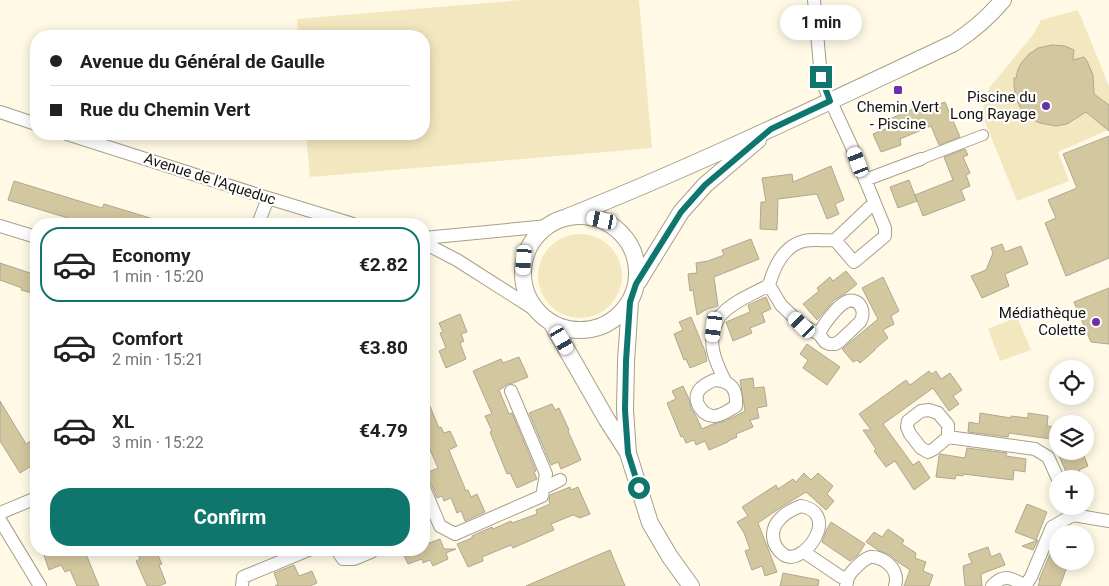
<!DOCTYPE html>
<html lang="en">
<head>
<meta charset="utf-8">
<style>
	body { margin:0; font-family:Roboto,sans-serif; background:#f6f6f6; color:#202124; height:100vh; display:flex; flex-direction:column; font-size:19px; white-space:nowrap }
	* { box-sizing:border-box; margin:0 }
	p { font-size:16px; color:#757577 }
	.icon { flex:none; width:28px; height:28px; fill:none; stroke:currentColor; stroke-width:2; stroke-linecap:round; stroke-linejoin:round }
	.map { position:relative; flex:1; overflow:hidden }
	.details { position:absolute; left:30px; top:218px; width:400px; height:338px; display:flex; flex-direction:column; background:#fff; border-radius:20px; box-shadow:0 2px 12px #0003 }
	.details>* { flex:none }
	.guide { position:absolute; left:30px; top:30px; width:400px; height:110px; border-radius:20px; box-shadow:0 2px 12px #0003; display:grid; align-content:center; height:110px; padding:0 20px; background:#fff }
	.buttons { position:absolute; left:1049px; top:360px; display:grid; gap:10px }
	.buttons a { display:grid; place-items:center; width:45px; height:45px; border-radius:50%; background:#fff; box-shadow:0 2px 12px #0003; font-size:25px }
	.end { position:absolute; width:22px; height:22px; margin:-11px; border:6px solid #0f766e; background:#fff; box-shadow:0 0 0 2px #fff }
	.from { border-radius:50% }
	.bubble { position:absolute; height:35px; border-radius:18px; background:#fff; box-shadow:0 2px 12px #0003; font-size:16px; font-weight:700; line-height:35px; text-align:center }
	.car { position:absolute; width:15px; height:30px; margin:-15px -8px; border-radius:6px; box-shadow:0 0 4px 1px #0007; background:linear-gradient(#fff 24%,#345 0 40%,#fff 0 76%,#345 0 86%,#fff 0) }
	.guide b { display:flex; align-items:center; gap:18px; height:48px; font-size:19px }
	.guide b+b { border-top:1px solid #e0e0e0 }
	.guide i { width:12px; height:12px; background:#202124 }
	ul { padding:9px 0 0; list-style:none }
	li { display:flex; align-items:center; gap:15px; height:75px; margin:0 10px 8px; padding:0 10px; border:2px solid transparent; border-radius:20px }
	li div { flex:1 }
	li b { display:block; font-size:19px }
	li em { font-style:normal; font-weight:700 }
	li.on { border-color:#0f766e }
	li>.icon { width:45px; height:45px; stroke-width:1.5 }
	.button { display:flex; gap:10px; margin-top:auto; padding:10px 20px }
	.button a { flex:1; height:58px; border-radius:20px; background:#0f766e; color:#fff; font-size:20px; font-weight:700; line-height:58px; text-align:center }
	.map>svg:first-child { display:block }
	.green { fill:#f3e7bf }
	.building { fill:#d3c79f; stroke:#aea892 }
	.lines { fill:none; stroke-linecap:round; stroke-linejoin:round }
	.pedestrian-casing { stroke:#a6a08a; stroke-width:12 }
	.minor-casing { stroke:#a6a08a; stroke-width:14 }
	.tertiary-casing { stroke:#a6a08a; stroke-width:18 }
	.pedestrian { stroke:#fff; stroke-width:10 }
	.minor { stroke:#fff; stroke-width:12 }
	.tertiary { stroke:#fff; stroke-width:16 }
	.route { stroke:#0f766e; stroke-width:6 }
	.poi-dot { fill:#6d2fa5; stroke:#fff; stroke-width:2 }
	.labels { text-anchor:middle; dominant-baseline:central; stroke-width:4.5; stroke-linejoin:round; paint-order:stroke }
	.poi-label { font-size:15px; fill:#17140c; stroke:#fff; text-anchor:end }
	.street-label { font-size:15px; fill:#17140c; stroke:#fff }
</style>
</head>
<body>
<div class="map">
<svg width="1109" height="586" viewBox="0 0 1109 586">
	<rect width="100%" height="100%" fill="#fff9e6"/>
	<path class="green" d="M521 0H639L652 148 310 177 306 134H424V36H298L297 19Z
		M1078 10 1109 86V128L1106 131 1058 152 1069 181 1017 201 985 122 983 110 984 102 990 87 1033 35 1041 20Z
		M538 276a42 42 0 1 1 84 0a42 42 0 1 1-84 0Z
		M1017 317 1031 350 1000 361 988 329Z"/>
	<path class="building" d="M1052 45 1065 46 1074 50 1073 60 1084 57 1087 61 1093 75 1094 94 1109 105V131L1086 112 1067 124 1056 126 1040 123 1031 119 1020 107 1016 98 1014 86V78H1016L1018 69 1022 62 1029 54 1038 48Z
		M945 102 960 137 939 145 931 126 900 139 901 145 881 152 873 134 890 127 887 120 916 108 918 113Z
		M1109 136V258L1066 276 1045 223 1056 218 1048 200 1077 188 1063 154Z
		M965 149 968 155 963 157 970 173 966 175 970 186 961 190 965 200 923 216 915 195 953 180 944 157Z
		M831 166 844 200 835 204 839 214 827 219 817 194 778 199 777 230 760 229 761 202H766L762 178 792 174 793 182Z
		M909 180 917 201 898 208 890 187Z
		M14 181 102 208 104 204 160 221V224H88L8 200Z
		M751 239 759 259 714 277 718 306 707 309 697 315 693 290 690 291 688 274 697 273 696 263 708 261 724 255 722 250Z
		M1002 244 1005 252 1021 246 1028 264 1005 274 1009 286 982 298 971 276 986 270 993 253 991 248Z
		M0 263 36 275V294L21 290 22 288 0 280Z
		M846 271 857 284 846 293 834 300 817 320 803 304 819 291 817 288 830 277 833 281Z
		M883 277 899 311 891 316 894 324 883 330 888 338 875 349V350L860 363 857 360 853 362 842 349 878 319 862 288Z
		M1109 288V344L1091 342 1074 302Z
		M766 297 771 309 762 313 765 322 750 328 752 333 733 341 726 322 750 312 748 305Z
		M460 314 467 332 461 334 464 341 460 343 466 359 446 368 439 351 446 348 440 333 443 332 439 323Z
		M691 317 705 351 707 361 690 368 686 359 684 360 674 334 683 330 679 322Z
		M807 344 840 367 827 385 803 368 808 360 800 354Z
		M519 357 528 377 513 383 507 384 504 387 499 390 509 414 512 413 536 471 534 472 537 479 517 488 510 473 507 474 490 432 492 431 485 416 492 414 473 371 501 359 503 363Z
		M929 371 932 374 936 371 941 379 950 373 962 390 953 396 959 404 949 411 933 388 883 424 913 465 919 461 930 478 914 490 895 461 886 467 874 451 876 449 863 430H871L859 414 906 380 910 385Z
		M753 378 754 388 764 387 767 406 757 408 759 418 750 420 753 427 736 434 737 437 728 441V442L709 450 705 441 696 445 694 440 686 443 683 436 681 437 667 403 676 399 672 391 683 386 689 399 691 408 696 416 702 429 713 424 726 421 745 411 740 380Z
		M424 392 439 428 441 427 444 433 450 431 457 446 449 450 466 491 468 490 471 497 477 494 485 512 465 521 461 511 457 513 451 498 444 501 442 496 437 498 431 484 428 481 424 480V474L438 468 424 436Z
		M0 401 26 444 36 438V463L20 473 0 441Z
		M552 404 555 410 559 408 569 430 568 431 581 460 561 469 558 462 551 465 529 413Z
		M980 413 1011 418V416L1028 418V413L1048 416 1047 426 1058 427V440L1009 433 1008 437 968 432 969 422 979 424Z
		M967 448 1007 453 1006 456 1026 459 1025 472 1014 470 1013 480 963 474V476L956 475 955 479 936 477 939 456 940 454 965 458Z
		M1057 451H1082L1088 466 1079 470 1083 479H1069Z
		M804 473 811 480 818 473 833 486 827 494 834 501 826 510 806 492 783 506 758 523 777 572 765 576 762 566 752 570 745 551 750 549 744 533 737 522 748 516 742 507 776 485 778 489 793 479 796 482Z
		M570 487 571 490 578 487 590 514 580 518 573 515 551 524 554 530 513 548 511 545 482 557 483 561 468 567 457 544 472 538V536L492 527 493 529 511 521 512 523 537 514 536 510 550 504 549 501 550 495Z
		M1027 504 1047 512 1036 540 1015 532Z
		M831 522 865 544 858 555 850 561 822 542 827 529Z
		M888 529 904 540 902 544 916 553 915 558 926 562 923 571 933 575 929 586H904L910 570 898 562 890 555 878 550 866 542 874 532 882 537Z
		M1058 535V561H1069L1060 586H1038L1040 580H1039Z
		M440 539 444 549H456L446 553 448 559 433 566 430 560 423 563 422 559 408 564 401 549H424V545Z
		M1038 540 1033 550 1022 546Z
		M988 547 991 557 1000 553 1005 565 981 574 982 586H965L963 566 972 563 968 554Z
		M42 549H84L99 586H77L70 570 65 572 61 565 49 570Z
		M135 549H155L162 564 159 565 166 583 159 586H147L136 561 140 559Z
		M610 550 625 586H526L591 558Z
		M294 565 299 576 312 571 317 583 310 586H275L278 584 274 573Z
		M783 573 819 580 818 586H780Z"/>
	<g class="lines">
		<defs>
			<path id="pedestrian" d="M921 159 983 135"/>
			<path id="minor" d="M814 0 821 77 826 91 851 145 885 228V236L854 262 835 240 874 203
				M0 112 36 124
				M67 134 268 198 353 224
				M865 180 921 159
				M258 224 268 198
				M0 226 36 237
				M424 238 548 226
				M424 243 457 260 537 311
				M769 285 781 305 802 325 819 334 825 342 829 344H835L840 341 860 322C866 313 861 298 848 301 838 304 823 325 819 334
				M714 380C731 381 737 388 736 406 729 410 722 416 714 416 703 416 693 402 698 392 701 386 708 383 714 380Z
				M725 381C716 363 706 342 717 322 718 319 720 315 723 313 734 301 755 293 769 285 774 267 783 246 804 241 813 239 826 241 835 240
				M929 410 938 413 948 425V437L934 449 928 452 921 448 910 434 907 427 908 421 921 411Z
				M948 437 1035 449 1048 457 1058 479
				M424 488 440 526 455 534 542 496 546 474 511 391
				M544 488 560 480
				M801 506C842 514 803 567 784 555 771 546 769 529 781 518 786 512 794 509 801 506Z
				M1070 506 1073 515 1109 521
				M0 513 36 498
				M0 520 40 586
				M336 549 343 559H354L371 552V549
				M804 552 841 577 847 578
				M242 586 243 577 311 549
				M846 586C847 585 847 579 848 578 850 572 864 558 871 557 880 556 893 565 895 574 897 578 896 582 895 586
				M992 586C1004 573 1012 578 1025 586
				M1025 586 1031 577 1052 527 1073 515"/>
			<path id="tertiary" d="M523 273a57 57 0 1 1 114 0a57 57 0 1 1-114 0Z
				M567 217C698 165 826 103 954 43 974 30 988 18 1003 0
				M638 282 681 212 705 185 758 140
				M630 302 626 361 625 410 628 453 650 523 670 557 691 586
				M552 324 607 420 627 451"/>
		</defs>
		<use href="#pedestrian" class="pedestrian-casing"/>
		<use href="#minor" class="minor-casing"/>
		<use href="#tertiary" class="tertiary-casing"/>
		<use href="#pedestrian" class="pedestrian"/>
		<use href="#minor" class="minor"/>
		<use href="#tertiary" class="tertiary"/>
	</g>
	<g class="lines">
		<path class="route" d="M639 488 628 453 625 410 626 361 630 302 636 284 681 212 705 185 771 129 830 101 821 77"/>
	</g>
	<g class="poi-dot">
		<rect x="893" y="85" width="10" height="10" rx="2.5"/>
		<circle cx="1046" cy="106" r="5"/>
		<circle cx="1096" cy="322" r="5"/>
	</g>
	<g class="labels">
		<g class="poi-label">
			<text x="1036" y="97">Piscine du<tspan x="1036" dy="17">Long Rayage</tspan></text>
			<text x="898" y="107" text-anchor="middle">Chemin Vert<tspan x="898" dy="17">- Piscine</tspan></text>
			<text x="1086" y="313">Médiathèque<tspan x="1086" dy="17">Colette</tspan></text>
		</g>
		<g class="street-label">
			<text transform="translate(210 179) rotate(18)">Avenue de l'Aqueduc</text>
		</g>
	</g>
</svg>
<div class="buttons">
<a><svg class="icon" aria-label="locate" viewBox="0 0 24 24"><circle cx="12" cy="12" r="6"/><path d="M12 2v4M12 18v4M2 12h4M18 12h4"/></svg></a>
<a><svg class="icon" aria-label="layers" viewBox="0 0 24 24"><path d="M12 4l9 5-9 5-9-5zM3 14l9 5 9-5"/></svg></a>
<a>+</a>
<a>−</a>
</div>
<i class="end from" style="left:639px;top:488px"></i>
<i class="end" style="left:821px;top:77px"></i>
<div class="bubble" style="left:780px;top:5px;width:82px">1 min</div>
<i class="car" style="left:858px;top:162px;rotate:339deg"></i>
<i class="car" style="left:602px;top:220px;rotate:282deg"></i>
<i class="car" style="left:524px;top:260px;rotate:184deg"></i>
<i class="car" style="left:802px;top:325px;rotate:314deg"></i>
<i class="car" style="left:714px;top:327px;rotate:187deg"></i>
<i class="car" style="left:562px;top:340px;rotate:150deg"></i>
<div class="guide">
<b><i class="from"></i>Avenue du Général de Gaulle</b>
<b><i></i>Rue du Chemin Vert</b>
</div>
<section class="details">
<ul>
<li class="on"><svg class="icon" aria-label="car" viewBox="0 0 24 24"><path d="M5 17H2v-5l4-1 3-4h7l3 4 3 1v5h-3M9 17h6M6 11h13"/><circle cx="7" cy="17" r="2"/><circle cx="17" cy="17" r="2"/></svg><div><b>Economy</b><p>1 min · 15:20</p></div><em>€2.82</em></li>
<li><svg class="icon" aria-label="car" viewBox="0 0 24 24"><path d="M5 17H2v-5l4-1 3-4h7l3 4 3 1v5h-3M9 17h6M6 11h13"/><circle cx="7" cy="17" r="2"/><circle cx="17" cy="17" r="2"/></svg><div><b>Comfort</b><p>2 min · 15:21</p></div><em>€3.80</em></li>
<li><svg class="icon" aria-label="car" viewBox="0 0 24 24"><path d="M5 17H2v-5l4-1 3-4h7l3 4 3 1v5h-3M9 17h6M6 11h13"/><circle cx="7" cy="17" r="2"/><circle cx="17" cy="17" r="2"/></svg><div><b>XL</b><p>3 min · 15:22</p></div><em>€4.79</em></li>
</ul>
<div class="button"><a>Confirm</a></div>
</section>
</div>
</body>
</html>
